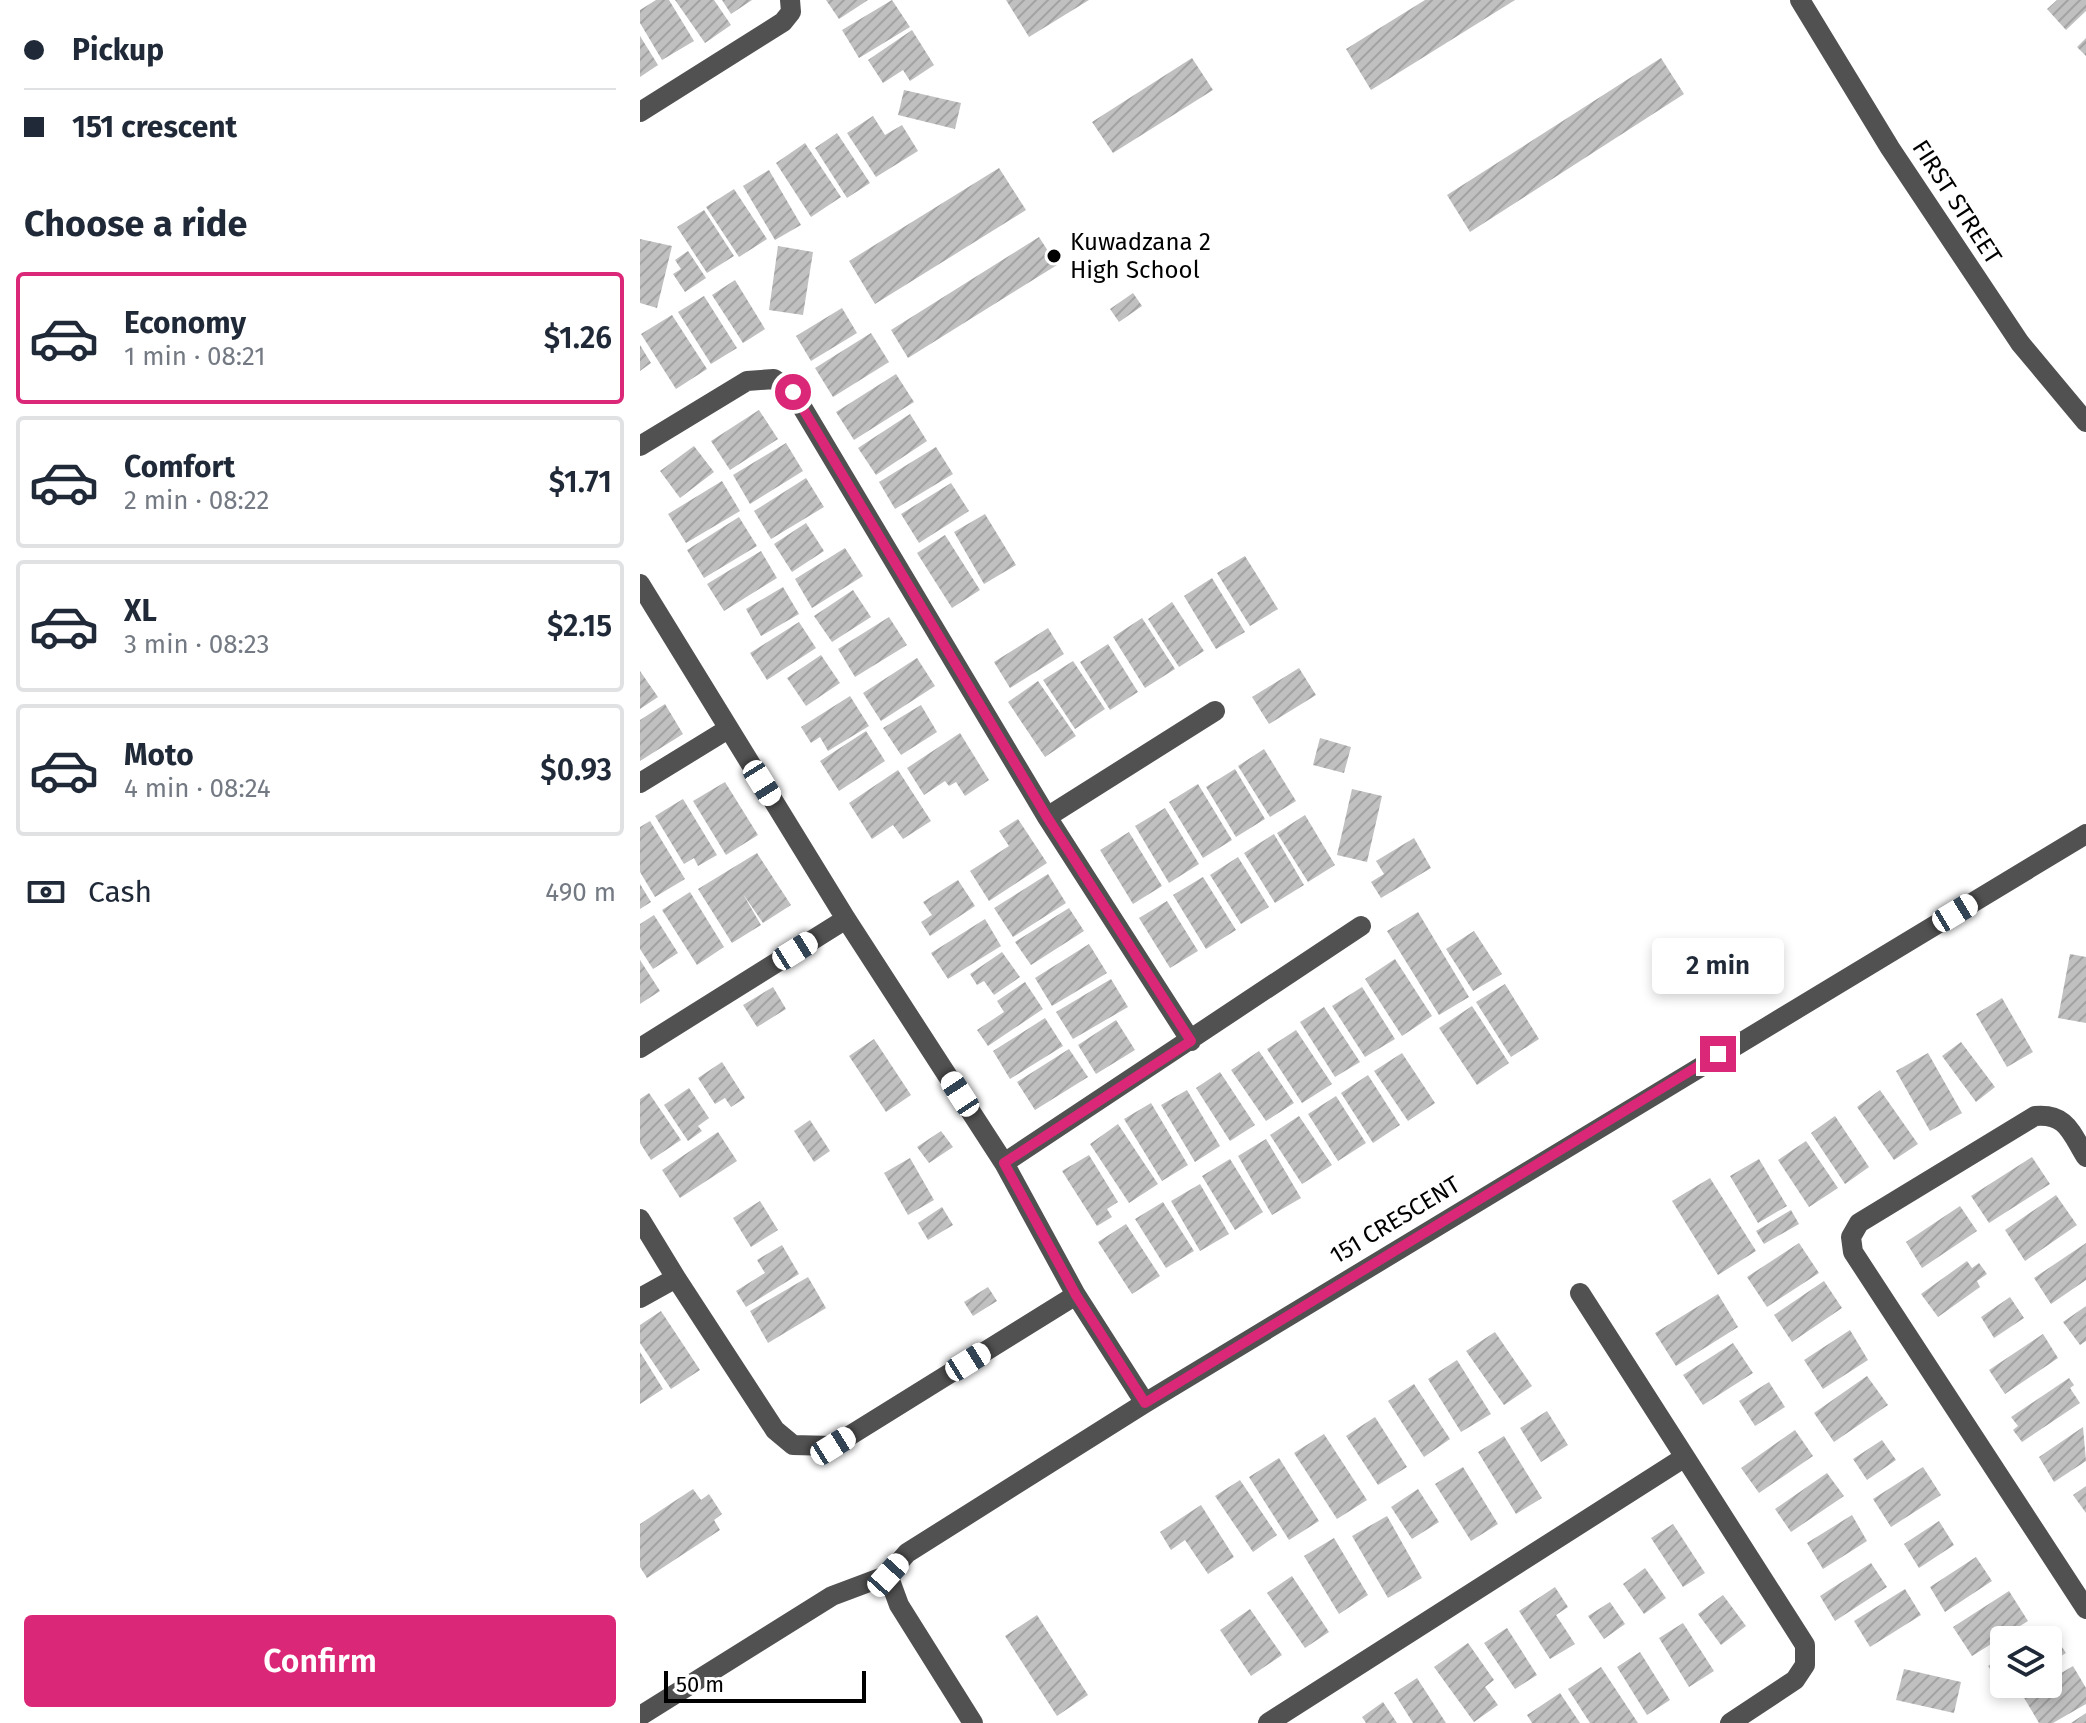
<!DOCTYPE html>
<html lang="en">
<head>
<meta charset="utf-8">
<style>
	body { margin:0; font-family:"Fira Sans",sans-serif; background:#f6f6f7; color:#1f2937; height:100vh; display:flex; flex-direction:column; font-size:30px; white-space:nowrap }
	* { box-sizing:border-box; margin:0 }
	p { font-size:26px; color:#747a83 }
	.icon { flex:none; width:44px; height:44px; fill:none; stroke:currentColor; stroke-width:2; stroke-linecap:round; stroke-linejoin:round }
	.map { position:relative; flex:1; overflow:hidden }
	.panel { display:flex; flex-direction:column; background:#fff; width:640px }
	.panel>* { flex:none }
	.hud { display:grid; align-content:center; height:176px; padding:0 24px; background:#fff }
	.tools { position:absolute; left:1350px; top:1626px; display:grid; gap:16px }
	.tools a { display:grid; place-items:center; width:72px; height:72px; border-radius:8px; background:#fff; box-shadow:0 4px 12px #0003; font-size:40px }
	.scale { position:absolute; left:24px; bottom:20px; width:202px; box-sizing:border-box; padding-left:8px; border:4px solid #000; border-top:0; font-size:22px; line-height:28px; white-space:nowrap; color:#000; -webkit-text-stroke:6px #fff; paint-order:stroke }
	.end { position:absolute; width:36px; height:36px; margin:-18px; border:10px solid #db2777; background:#fff; box-shadow:0 0 0 4px #fff }
	.from { border-radius:50% }
	.bubble { position:absolute; height:56px; border-radius:8px; background:#fff; box-shadow:0 4px 12px #0003; font-size:26px; font-weight:600; line-height:56px; text-align:center }
	.car { position:absolute; width:24px; height:48px; margin:-24px -12px; border-radius:10px; box-shadow:0 0 6px 2px #0007; background:linear-gradient(#fff 24%,#345 0 40%,#fff 0 76%,#345 0 86%,#fff 0) }
	.hud b { display:flex; align-items:center; gap:28px; height:76px; font-size:30px }
	.hud b+b { border-top:2px solid #e0e1e3 }
	.hud i { width:20px; height:20px; background:#1f2937 }
	ul { padding:0; list-style:none }
	li { display:flex; align-items:center; gap:24px; height:132px; margin:0 16px 12px; padding:0 8px; border:4px solid #e0e1e3; border-radius:8px }
	li div { flex:1 }
	li b { display:block; font-size:30px }
	li em { font-style:normal; font-weight:600 }
	li.selected { border-color:#db2777 }
	li>.icon { width:72px; height:72px; stroke-width:1.5 }
	h2 { padding:0 24px; font-size:36px; line-height:96px }
	.pay { display:flex; align-items:center; gap:20px; height:88px; padding:0 24px; font-size:30px }
	.pay p { margin-inline-start:auto }
	.action { display:flex; gap:16px; margin-top:auto; padding:16px 24px }
	.action a { flex:1; height:92px; border-radius:8px; background:#db2777; color:#fff; font-size:32px; font-weight:600; line-height:92px; text-align:center }
	main { display:flex; flex:1; min-height:0 }
	.map>svg:first-child { display:block }
	.building { fill:url(#building-hatch) }
	.lines { fill:none; stroke-linecap:round; stroke-linejoin:round }
	.minor { stroke:#515151; stroke-width:20 }
	.route { stroke:#db2777; stroke-width:10 }
	.poi-dot { fill:#000; stroke:#fff; stroke-width:3 }
	.labels { text-anchor:middle; dominant-baseline:central; stroke-width:6; stroke-linejoin:round; paint-order:stroke }
	.street-label { font-size:24px; fill:#000; stroke:#fff }
	.poi-label { font-size:24px; fill:#000; stroke:#fff; text-anchor:start }
</style>
</head>
<body>
<main>
<section class="panel">
<div class="hud">
<b><i class="from"></i>Pickup</b>
<b><i></i>151 crescent</b>
</div>
<h2>Choose a ride</h2>
<ul>
<li class="selected"><svg class="icon" aria-label="car" viewBox="0 0 24 24"><path d="M5 17H2v-5l4-1 3-4h7l3 4 3 1v5h-3M9 17h6M6 11h13"/><circle cx="7" cy="17" r="2"/><circle cx="17" cy="17" r="2"/></svg><div><b>Economy</b><p>1 min · 08:21</p></div><em>$1.26</em></li>
<li><svg class="icon" aria-label="car" viewBox="0 0 24 24"><path d="M5 17H2v-5l4-1 3-4h7l3 4 3 1v5h-3M9 17h6M6 11h13"/><circle cx="7" cy="17" r="2"/><circle cx="17" cy="17" r="2"/></svg><div><b>Comfort</b><p>2 min · 08:22</p></div><em>$1.71</em></li>
<li><svg class="icon" aria-label="car" viewBox="0 0 24 24"><path d="M5 17H2v-5l4-1 3-4h7l3 4 3 1v5h-3M9 17h6M6 11h13"/><circle cx="7" cy="17" r="2"/><circle cx="17" cy="17" r="2"/></svg><div><b>XL</b><p>3 min · 08:23</p></div><em>$2.15</em></li>
<li><svg class="icon" aria-label="car" viewBox="0 0 24 24"><path d="M5 17H2v-5l4-1 3-4h7l3 4 3 1v5h-3M9 17h6M6 11h13"/><circle cx="7" cy="17" r="2"/><circle cx="17" cy="17" r="2"/></svg><div><b>Moto</b><p>4 min · 08:24</p></div><em>$0.93</em></li>
</ul>
<div class="pay"><svg class="icon" aria-label="cash" viewBox="0 0 24 24"><path d="M3 7h18v10H3z"/><circle cx="12" cy="12" r="2"/></svg>Cash<p>490 m</p></div>
<div class="action"><a>Confirm</a></div>
</section>
<div class="map">
<svg width="1446" height="1723" viewBox="0 0 1446 1723">
	<defs>
		<pattern id="building-hatch" width="6" height="6" patternUnits="userSpaceOnUse" patternTransform="scale(2)"><rect width="6" height="6" fill="#c0c0c0"/><path d="M-1 1l2-2M0 6l6-6M5 7l2-2" fill="none" stroke="#a3a3a3"/></pattern>
	</defs>
	<rect width="100%" height="100%" fill="#fff"/>
	<path class="building" d="M16 0H29L54 41 22 60 0 23V10Z
		M35 0H74L91 25 65 43Z
		M82 0H112L91 14Z
		M186 0H228L199 19Z
		M252 0 270 27 219 58 202 30Z
		M366 0H449L389 37Z
		M785 0H875L731 90 706 49Z
		M1417 0H1446V11L1426 30 1407 9Z
		M272 30 294 65 270 81 263 70 243 83 228 60Z
		M0 36 18 65 0 77Z
		M1446 38V56L1437 47Z
		M552 58 573 90 473 153 452 122Z
		M1021 58 1044 94 830 232 807 195Z
		M264 90 321 103 315 129 258 115Z
		M233 116 245 135 262 125 278 151 236 177 207 133Z
		M197 133 230 183 207 198 175 148Z
		M165 143 201 197 171 217 136 163Z
		M359 168 386 210 235 304 209 261Z
		M129 170 161 225 135 240 103 186Z
		M94 189 127 239 99 257 66 207Z
		M64 210 94 256 67 273 37 227Z
		M399 237 417 265 268 358 251 330Z
		M0 239 32 246 17 308 0 303Z
		M138 246 173 252 163 315 129 310Z
		M48 251 66 278 45 292 33 274 41 269 35 260Z
		M95 280 125 329 103 343 72 295Z
		M493 293 502 306 479 322 470 309Z
		M64 296 97 348 71 364 38 312Z
		M202 308 217 333 171 361 156 336Z
		M32 315 67 369 36 389 1 334Z
		M231 333 249 362 193 397 175 368Z
		M0 345 11 363 0 371Z
		M256 374 274 402 214 440 196 412Z
		M119 410 138 439 90 470 71 441Z
		M270 414 287 441 236 475 218 448Z
		M146 443 163 471 110 504 93 475Z
		M54 446 74 472 40 498 20 471Z
		M296 447 313 474 255 509 239 482Z
		M166 478 184 507 131 539 114 511Z
		M82 481 100 511 46 543 28 514Z
		M311 483 329 511 279 543 261 514Z
		M345 514 376 565 344 584 314 532Z
		M99 517 117 546 64 578 47 550Z
		M166 523 184 551 152 572 134 544Z
		M305 535 340 590 312 608 277 553Z
		M205 548 223 576 172 608 155 579Z
		M121 551 137 578 84 611 67 584Z
		M605 556 638 609 610 626 577 573Z
		M572 578 605 632 576 649 544 596Z
		M143 587 159 614 121 636 106 609Z
		M213 590 231 617 192 642 174 616Z
		M532 602 564 651 539 667 508 619Z
		M249 617 267 645 215 677 198 649Z
		M502 618 535 669 505 688 473 637Z
		M159 622 176 648 127 680 110 653Z
		M408 628 424 654 370 688 354 662Z
		M468 644 498 692 470 710 440 662Z
		M181 655 200 683 166 706 147 678Z
		M277 658 295 686 241 721 223 693Z
		M433 661 465 709 435 729 403 680Z
		M659 668 676 695 629 724 612 697Z
		M0 671 18 697 0 709Z
		M398 681 436 736 405 757 368 702Z
		M210 696 229 726 188 751 180 737 171 743 161 727Z
		M25 704 43 734 0 761V720Z
		M281 705 297 732 261 755 243 728Z
		M226 731 245 761 199 791 180 761Z
		M320 733 349 780 325 796 316 782 309 786 305 781 284 795 267 768Z
		M680 738 711 747 704 773 673 765Z
		M624 749 656 801 630 817 598 766Z
		M595 769 625 819 596 837 566 787Z
		M258 770 291 821 263 839 253 825 232 839 209 803Z
		M85 782 118 835 86 855 53 801Z
		M558 784 592 840 563 858 529 802Z
		M712 789 742 796 727 862 697 855Z
		M43 799 77 855 58 866 54 858 44 864 15 816Z
		M525 808 559 864 529 883 495 826Z
		M665 815 695 865 668 882 637 833Z
		M378 819 407 863 349 901 330 871 369 846 359 831Z
		M10 821 45 879 15 897 0 872V827Z
		M489 832 522 886 493 904 460 850Z
		M634 834 664 885 635 903 604 853Z
		M774 838 791 868 741 898 731 882 744 874 736 861Z
		M117 853 151 905 123 923 103 894 121 925 92 943 58 889Z
		M598 857 629 907 601 924 570 875Z
		M408 874 426 903 373 937 354 908Z
		M563 877 596 930 566 949 533 895Z
		M318 880 335 906 290 936 281 922 292 915 283 902Z
		M0 884 11 902 0 909Z
		M50 892 84 947 57 965 22 910Z
		M527 901 558 951 530 968 499 918Z
		M429 908 444 931 391 965 375 942Z
		M778 912 829 997 799 1015 747 931Z
		M14 915 38 953 13 969 0 949V924Z
		M345 919 361 946 308 979 291 953Z
		M834 931 862 974 833 991 806 949Z
		M449 944 467 973 412 1006 395 978Z
		M362 952 380 977 354 995 344 981 337 985 330 974Z
		M1430 954 1446 957V1023L1418 1018Z
		M755 959 792 1016 762 1036 725 979Z
		M0 960 20 991 0 1004Z
		M471 979 488 1007 433 1039 416 1012Z
		M385 982 403 1009 348 1046 337 1030 364 1012 357 1001Z
		M865 984 899 1039 871 1057 836 1002Z
		M133 987 146 1009 117 1027 103 1005Z
		M722 987 755 1039 725 1057 692 1006Z
		M1362 998 1393 1052 1367 1067 1336 1014Z
		M832 1006 869 1063 837 1085 799 1028Z
		M684 1007 720 1062 695 1077 660 1022Z
		M405 1018 423 1046 370 1079 353 1051Z
		M476 1020 495 1050 456 1074 438 1045Z
		M656 1030 692 1084 662 1103 627 1049Z
		M234 1039 271 1095 246 1112 209 1056Z
		M1321 1042 1355 1087 1336 1102 1302 1056Z
		M429 1049 448 1077 395 1110 377 1082Z
		M619 1051 654 1103 626 1121 591 1070Z
		M762 1053 795 1103 768 1121 734 1071Z
		M1288 1053 1322 1113 1290 1131 1256 1071Z
		M82 1062 105 1098 91 1107 85 1098 75 1104 58 1078Z
		M580 1072 615 1125 590 1141 556 1088Z
		M728 1075 760 1125 733 1143 701 1093Z
		M49 1088 69 1118 58 1126 62 1131 48 1141 24 1105Z
		M547 1090 580 1146 555 1162 521 1105Z
		M1240 1090 1278 1144 1254 1160 1217 1107Z
		M9 1093 41 1140 11 1160 0 1143V1099Z
		M696 1096 726 1143 698 1161 668 1114Z
		M511 1103 548 1165 522 1181 484 1119Z
		M659 1116 692 1165 662 1184 630 1135Z
		M1195 1116 1229 1167 1205 1184 1171 1133Z
		M170 1120 190 1151 174 1162 154 1131Z
		M478 1124 518 1184 489 1203 450 1144Z
		M301 1131 313 1147 289 1163 277 1147Z
		M78 1132 97 1161 40 1198 22 1170Z
		M626 1139 661 1198 632 1215 598 1156Z
		M1166 1141 1198 1188 1169 1207 1138 1160Z
		M449 1155 478 1202 467 1209 472 1217 457 1226 422 1171Z
		M1392 1157 1410 1184 1349 1223 1331 1196Z
		M270 1158 294 1200 268 1215 244 1173Z
		M590 1159 623 1212 595 1230 562 1176Z
		M1119 1159 1147 1206 1118 1223 1090 1176Z
		M1070 1178 1116 1251 1078 1275 1032 1201Z
		M560 1184 589 1234 560 1251 531 1201Z
		M1416 1195 1437 1225 1385 1261 1365 1230Z
		M120 1201 138 1230 111 1247 93 1218Z
		M523 1202 554 1251 526 1268 495 1219Z
		M1320 1206 1337 1231 1282 1268 1266 1242Z
		M302 1207 313 1225 288 1240 278 1223Z
		M1151 1210 1159 1224 1124 1244 1116 1231Z
		M486 1224 520 1276 492 1294 458 1242Z
		M1159 1243 1179 1273 1127 1307 1107 1277Z
		M1446 1243V1280L1411 1304 1394 1278Z
		M142 1245 159 1274 106 1307 96 1291 125 1273 117 1260Z
		M1327 1261 1332 1268 1339 1263 1347 1274 1337 1281 1340 1287 1298 1317 1281 1294Z
		M168 1277 186 1308 128 1343 110 1311Z
		M1184 1281 1202 1308 1152 1342 1134 1315Z
		M348 1287 357 1301 333 1316 324 1302Z
		M1078 1294 1098 1327 1036 1366 1015 1333Z
		M1370 1297 1384 1318 1354 1338 1341 1317Z
		M1446 1306V1341L1440 1345 1423 1322Z
		M21 1311 60 1370 31 1389 0 1343V1325Z
		M1210 1330 1228 1360 1183 1389 1164 1360Z
		M855 1332 892 1386 864 1405 826 1351Z
		M1403 1334 1418 1358 1365 1394 1349 1370Z
		M1093 1343 1113 1373 1063 1405 1043 1375Z
		M0 1352 23 1389 0 1404Z
		M817 1360 851 1414 821 1432 788 1379Z
		M1227 1376 1248 1405 1194 1442 1174 1413Z
		M1429 1378 1434 1385 1430 1388 1440 1403 1382 1442 1373 1430 1378 1426 1371 1417Z
		M1129 1382 1145 1407 1115 1426 1099 1401Z
		M774 1384 810 1439 784 1457 748 1401Z
		M907 1411 928 1445 901 1462 880 1428Z
		M735 1417 767 1467 738 1485 706 1436Z
		M1443 1427 1446 1461 1414 1482 1399 1457Z
		M1155 1430 1173 1456 1119 1493 1101 1468Z
		M684 1434 727 1500 697 1519 654 1453Z
		M864 1436 902 1498 876 1514 838 1452Z
		M1242 1440 1256 1460 1227 1480 1213 1459Z
		M639 1458 679 1521 649 1540 609 1477Z
		M823 1467 858 1524 831 1541 795 1484Z
		M1283 1467 1301 1495 1251 1527 1233 1499Z
		M1187 1473 1204 1496 1151 1532 1135 1509Z
		M600 1480 637 1535 613 1552 575 1496Z
		M1446 1486V1513L1433 1495Z
		M53 1489 61 1500 69 1494 82 1514 74 1520 80 1530 7 1578 0 1567V1524Z
		M778 1489 799 1522 772 1539 751 1507Z
		M561 1505 594 1557 568 1574 545 1540 531 1550 520 1532Z
		M1212 1515 1227 1541 1183 1569 1167 1543Z
		M747 1516 782 1578 748 1598 712 1536Z
		M1299 1521 1314 1545 1279 1568 1264 1544Z
		M1033 1524 1065 1573 1043 1587 1011 1538Z
		M694 1538 728 1595 699 1614 664 1556Z
		M1336 1557 1352 1581 1305 1612 1290 1587Z
		M1231 1563 1247 1587 1195 1621 1180 1596Z
		M1005 1568 1026 1598 1004 1614 983 1584Z
		M652 1576 689 1632 665 1648 627 1593Z
		M915 1587 928 1607 916 1615 935 1644 910 1659 879 1611Z
		M1265 1589 1281 1615 1230 1647 1214 1621Z
		M1369 1591 1388 1621 1332 1656 1313 1627Z
		M1083 1595 1106 1626 1081 1645 1058 1614Z
		M970 1602 985 1624 964 1639 948 1616Z
		M610 1609 642 1655 611 1676 580 1630Z
		M397 1615 448 1695 417 1716 365 1636Z
		M1043 1623 1074 1671 1049 1687 1019 1638Z
		M1408 1626 1426 1653 1408 1664V1640H1387Z
		M867 1628 897 1675 875 1689 844 1643Z
		M828 1643 854 1680 845 1687 858 1705 834 1722 794 1667Z
		M1000 1652 1030 1700 1007 1715 977 1667Z
		M1364 1655V1684H1378L1365 1692 1348 1666Z
		M1433 1666 1446 1688V1704L1413 1723H1399L1383 1696Z
		M961 1667 998 1723H950L928 1689Z
		M1264 1669 1321 1682 1314 1713 1256 1700Z
		M777 1678 806 1723H773L754 1693Z
		M920 1693 940 1723H892L887 1715Z
		M743 1702 757 1723H726L722 1717Z
		M1446 1713V1723H1431Z"/>
	<g class="lines">
		<path class="minor" d="M1160 0 1250 148 1380 343 1446 422
			M0 112 143 22 151 12 150 0
			M0 446 107 381 134 379 153 392 407 817 551 1041
			M0 584 206 919 364 1163 436 1295 505 1403
			M0 783 88 729
			M407 817 575 711
			M0 1048 206 919
			M1446 1157C1431 1133 1427 1113 1395 1116L1219 1223 1211 1237 1213 1252 1446 1609
			M364 1163 721 926
			M0 1219 36 1278 0 1298
			M36 1278 135 1430 153 1445 193 1446 436 1295
			M940 1293 1045 1457
			M248 1575 259 1605 333 1723
			M0 1716 192 1596 248 1575 267 1553 505 1403 1446 834
			M628 1723 1045 1457 1165 1645V1665L1155 1680 1090 1723"/>
	</g>
	<g class="lines">
		<path class="route" d="M153 392 407 817 551 1041 364 1163 436 1295 505 1403 1078 1054"/>
	</g>
	<circle class="poi-dot" cx="414" cy="256" r="8"/>
	<g class="labels">
		<g class="street-label">
			<text transform="translate(1317 202) rotate(57)">FIRST STREET</text>
			<text transform="translate(755 1220) rotate(-31)">151 CRESCENT</text>
		</g>
		<g class="poi-label">
			<text x="430" y="242">Kuwadzana 2<tspan x="430" dy="28">High School</tspan></text>
		</g>
	</g>
</svg>
<div class="tools">
<a><svg class="icon" aria-label="layers" viewBox="0 0 24 24"><path d="M12 4l9 5-9 5-9-5zM3 14l9 5 9-5"/></svg></a>
</div>
<div class="scale">50 m</div>
<i class="end from" style="left:153px;top:392px"></i>
<i class="end" style="left:1078px;top:1054px"></i>
<div class="bubble" style="left:1012px;top:938px;width:132px">2 min</div>
<i class="car" style="left:122px;top:783px;rotate:148deg"></i>
<i class="car" style="left:1315px;top:913px;rotate:59deg"></i>
<i class="car" style="left:155px;top:951px;rotate:58deg"></i>
<i class="car" style="left:320px;top:1094px;rotate:327deg"></i>
<i class="car" style="left:328px;top:1362px;rotate:58deg"></i>
<i class="car" style="left:193px;top:1446px;rotate:58deg"></i>
<i class="car" style="left:248px;top:1575px;rotate:42deg"></i>
</div>
</main>
</body>
</html>
